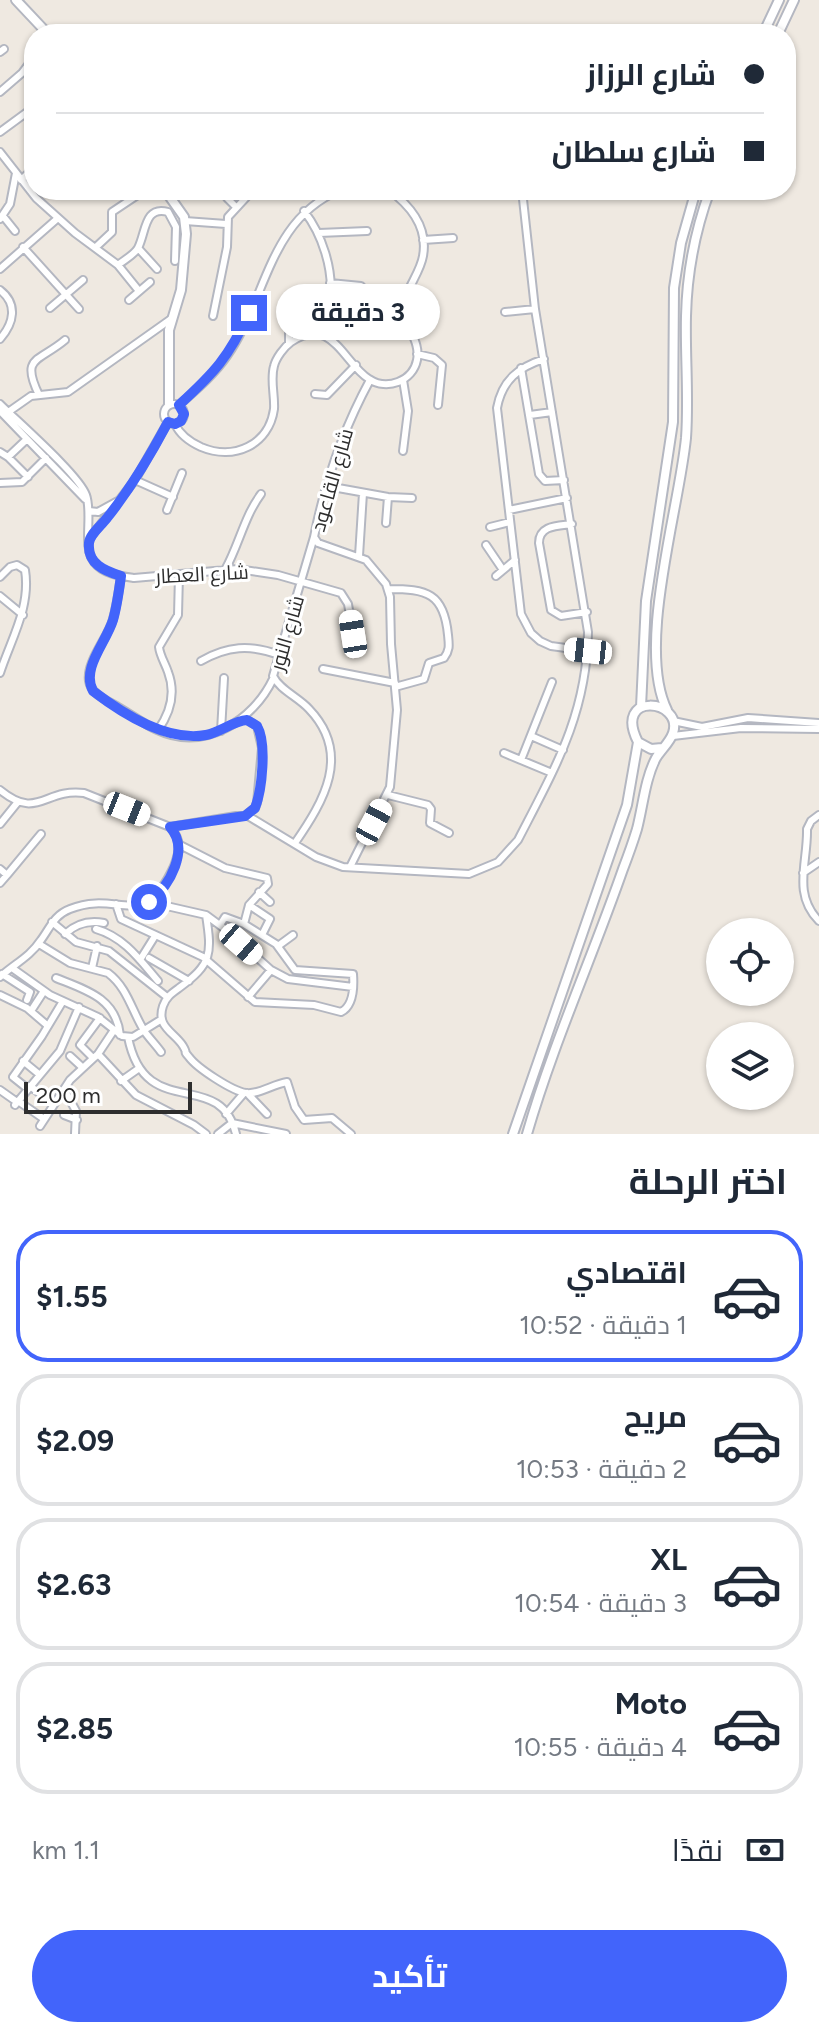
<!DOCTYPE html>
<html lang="ar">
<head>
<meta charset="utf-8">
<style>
	body { margin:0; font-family:Figtree,Cairo,sans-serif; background:#f6f6f7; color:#1f2937; direction:rtl; height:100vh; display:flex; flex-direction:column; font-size:30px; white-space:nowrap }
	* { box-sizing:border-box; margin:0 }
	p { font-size:26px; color:#747a83 }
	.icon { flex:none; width:44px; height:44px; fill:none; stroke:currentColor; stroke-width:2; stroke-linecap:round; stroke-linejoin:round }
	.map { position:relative; height:1134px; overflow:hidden; direction:ltr }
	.details { display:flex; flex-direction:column; background:#fff; flex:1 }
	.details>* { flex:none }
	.hud { position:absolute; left:24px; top:24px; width:772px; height:176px; border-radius:32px; box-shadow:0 2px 6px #0004; direction:rtl; display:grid; align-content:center; height:176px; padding:0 32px; background:#fff }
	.controls { position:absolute; left:706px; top:918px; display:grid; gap:16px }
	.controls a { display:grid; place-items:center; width:88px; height:88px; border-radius:50%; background:#fff; box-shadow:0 2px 6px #0004; font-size:40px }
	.scale { position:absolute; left:24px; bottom:20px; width:168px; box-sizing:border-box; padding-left:8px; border:4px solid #2e2e2e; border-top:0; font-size:22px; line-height:28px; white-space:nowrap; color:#2e2e2e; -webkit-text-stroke:6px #fff; paint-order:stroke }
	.end { position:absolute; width:36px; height:36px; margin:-18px; border:10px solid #4264fb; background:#fff; box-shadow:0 0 0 4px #fff }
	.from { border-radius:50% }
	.bubble { position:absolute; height:56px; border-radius:28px; background:#fff; box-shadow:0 2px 6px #0004; font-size:26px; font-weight:700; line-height:56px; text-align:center; direction:rtl }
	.car { position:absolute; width:24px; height:48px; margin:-24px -12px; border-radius:10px; box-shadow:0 0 6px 2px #0007; background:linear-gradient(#fff 24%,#345 0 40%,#fff 0 76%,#345 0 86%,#fff 0) }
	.hud b { display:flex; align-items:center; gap:28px; height:76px; font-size:30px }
	.hud b+b { border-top:2px solid #e0e1e3 }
	.hud i { width:20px; height:20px; background:#1f2937 }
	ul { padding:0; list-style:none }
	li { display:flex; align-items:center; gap:24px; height:132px; margin:0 16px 12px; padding:0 16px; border:4px solid #e0e1e3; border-radius:32px }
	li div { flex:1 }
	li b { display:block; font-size:30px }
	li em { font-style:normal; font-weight:700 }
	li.on { border-color:#4264fb }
	li>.icon { width:72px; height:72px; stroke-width:1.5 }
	h2 { padding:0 32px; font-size:36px; line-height:96px }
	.pay { display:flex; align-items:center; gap:20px; height:88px; padding:0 32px; font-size:30px }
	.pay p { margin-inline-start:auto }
	.action { display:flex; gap:16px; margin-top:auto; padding:16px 32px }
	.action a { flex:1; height:92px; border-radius:48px; background:#4264fb; color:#fff; font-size:32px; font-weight:700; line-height:92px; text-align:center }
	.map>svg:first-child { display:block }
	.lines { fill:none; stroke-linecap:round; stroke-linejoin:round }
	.street-casing { stroke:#b4b7c1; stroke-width:10 }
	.secondary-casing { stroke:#b4b7c1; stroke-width:12 }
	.street { stroke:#fff; stroke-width:6 }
	.secondary { stroke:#fff; stroke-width:8 }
	.route { stroke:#4264fb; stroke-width:10 }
	.labels { text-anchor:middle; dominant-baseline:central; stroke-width:6; stroke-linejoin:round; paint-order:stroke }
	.street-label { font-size:20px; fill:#2e2e2e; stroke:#fff }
</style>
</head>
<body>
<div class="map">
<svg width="819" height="1134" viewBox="0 0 819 1134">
	<rect width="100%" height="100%" fill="#efe9e1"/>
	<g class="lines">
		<defs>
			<path id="street" d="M0 52 4 49
				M0 92 22 73 34 57
				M0 132 34 107
				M0 152 36 198 75 233 118 265 139 291
				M21 180 34 168
				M227 190V198L236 207
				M376 190 393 193
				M304 211C322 234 334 270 330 300 328 312 322 324 318 335
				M3 216 15 231
				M0 219 10 204 16 173
				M185 221 226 224
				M319 233 367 231
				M423 240 453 238
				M23 247 79 309
				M96 247 112 232V212L145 190
				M138 248 157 269
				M118 265C124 260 134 255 138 248 146 233 144 205 168 212L176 227 175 261
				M0 269 58 218
				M330 283 361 286 366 294V309
				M0 290C18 304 14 323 0 339
				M129 300 150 282
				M50 308 83 280
				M505 312 535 309
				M213 316 227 247 228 217 253 190
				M289 343V319L297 302
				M417 354 434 358 442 365 438 405
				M544 359C519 367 502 380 497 408L521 614 531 633 540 641 551 646 588 651
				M521 368 539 474 545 481 564 480
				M403 380 408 411 403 451
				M315 394 327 395 356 365
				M39 395C20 356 39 362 65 340
				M164 414a10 10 0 1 1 20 0a10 10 0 1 1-20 0Z
				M0 404C18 422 79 475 86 495 93 514 82 547 94 562 103 574 120 576 134 578L238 569 278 575 341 593 348 604 353 634
				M179 405C196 390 214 375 227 356 267 299 268 220 340 190
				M0 411 85 499
				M4 415 31 396 68 392 171 319
				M530 415 552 412
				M175 424C180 435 190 442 201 447 234 461 269 445 274 409 275 395 270 380 274 366 276 358 284 347 291 342 332 314 344 364 369 379 387 391 413 381 417 360 421 341 404 326 404 307 405 289 420 274 423 256 428 228 411 206 389 190
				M0 452 8 457 28 477
				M8 457 27 439
				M135 480 173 497
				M0 483 22 482 46 458
				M327 486 388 497 412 498
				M167 510 182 473
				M509 510 567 498
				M89 511 98 512 118 501
				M386 523 388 497
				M572 524C558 526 539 525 539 543L551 610 561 616 587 612
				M490 527 510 522
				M90 538 135 480 168 422
				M486 545 503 570
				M359 556 363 493
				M225 570C239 545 244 517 261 494
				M121 576C119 590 117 605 113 619 108 638 86 661 89 681 91 695 109 701 120 708 132 715 144 724 157 730 204 752 253 721 273 679
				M496 576 515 560
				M0 577 10 567 17 565 25 570C31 607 11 639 0 673
				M388 589C427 589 444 593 448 635 449 645 450 650 444 658L429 663 424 679 395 687
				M0 596 23 615
				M201 661C227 646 250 644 279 655
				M323 669 395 683
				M241 720H247L257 726 262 748 257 803 255 808 245 816
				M673 721 702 727 748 718 819 723
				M158 730C170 713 176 693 168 672 165 663 160 656 159 647L178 615 179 575
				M221 731 224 678
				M531 736 563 750
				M673 736 741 728 819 729
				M504 753 552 773
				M521 760 552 682
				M0 790C38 821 44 788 84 793L170 827 236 816H248L316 857 343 867 469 874 498 862 518 840C555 768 587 714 588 632L535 309 522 190
				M388 795 428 805 431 809 430 823 449 833
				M819 815 811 821 807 829C808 862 792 894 819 921
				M0 824 17 803
				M295 843C324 801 352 754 309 709 298 697 280 690 273 676L314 537
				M350 867 390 787 397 710 391 644 390 597 386 584 366 560 318 543 314 537C325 481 343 430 370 380
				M0 869 7 875 0 883
				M803 873 819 862
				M7 875 41 834
				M259 892 270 902
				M149 902 206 915 225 929 271 970 288 979 353 987
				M116 904 121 919 203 957 255 1002 314 1005 341 1012C353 1006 354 987 353 974L295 970 276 944 244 924 249 905 268 884 267 878 225 868 180 845
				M249 905 270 919 262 935
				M206 915C212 954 212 964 179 988 172 993 166 997 163 1006 156 1027 174 1032 183 1046 189 1056 182 1049 189 1057 197 1068 232 1091 246 1093 259 1095 273 1084 287 1082L295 1107 304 1120 332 1118 351 1134
				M52 922 76 942 109 951 167 997
				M220 925 225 917 244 924
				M96 929C124 937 140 960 158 981
				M65 934C77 923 89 920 104 923
				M39 944 70 963 108 973C128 988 132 1012 145 1032 150 1039 156 1045 161 1052
				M278 946 293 935
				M149 958 189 981
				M140 960 155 936
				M12 968 50 995 98 1017 122 1036 133 1037 162 1019
				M92 968 97 946
				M2 974 30 992 27 1000
				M0 977C14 964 30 957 41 940 50 928 54 915 70 909 120 889 143 934 174 866 180 851 182 840 170 827
				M56 978C86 990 116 998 120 1035
				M0 995 27 1008 48 1026
				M248 997 271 970
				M31 1011 44 991
				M128 1037C145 1124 220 1066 236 1134
				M98 1054 136 1095 194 1125 206 1134
				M70 1056 83 1068
				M93 1058 80 1045 100 1018
				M23 1061 40 1075
				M121 1081 138 1069
				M30 1086 54 1104
				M28 1089 13 1077 42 1036 63 1001
				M64 1089 76 1111 75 1134
				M0 1090 17 1102
				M247 1093 267 1114
				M18 1101 44 1119
				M15 1105 60 1051 79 1007
				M226 1114 244 1093
				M64 1115 77 1120
				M40 1126 70 1080 98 1054 114 1030
				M218 1134 232 1123 286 1134"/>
			<path id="secondary" d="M16 0 48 34
				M763 34 779 0
				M778 34 794 0
				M165 190 184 217 186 234 181 290 169 330V404
				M641 707 646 601 673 422 674 288 681 243 696 190
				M667 710C636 647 679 510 686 438 689 397 685 357 686 316 687 273 695 231 710 190
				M513 1134 627 805 638 742
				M527 1134C553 1044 592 958 623 869 628 856 633 842 637 829 643 806 645 779 656 758 661 750 670 742 673 733 684 699 612 691 638 742L651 749 662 748"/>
		</defs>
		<use href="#street" class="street-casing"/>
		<use href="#secondary" class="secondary-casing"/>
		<use href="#street" class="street"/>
		<use href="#secondary" class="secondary"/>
	</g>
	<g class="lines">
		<path class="route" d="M149 902C170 886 190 849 170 827L245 816 255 808C262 790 267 743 257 726L247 720C233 721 221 732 206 735 168 742 123 714 93 691 81 668 106 643 113 620 117 606 119 591 121 576 105 571 87 564 89 543 90 534 101 526 107 518 131 488 150 456 168 422L175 424 181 421 184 414 179 405C214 373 229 357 249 313"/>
	</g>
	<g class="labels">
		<g class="street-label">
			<text transform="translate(332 480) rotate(-74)">شارع القاعود</text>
			<text transform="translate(202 574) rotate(-3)">شارع العطار</text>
			<text transform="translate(287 633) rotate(-74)">شارع النور</text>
		</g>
	</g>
</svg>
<div class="controls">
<a><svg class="icon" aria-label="locate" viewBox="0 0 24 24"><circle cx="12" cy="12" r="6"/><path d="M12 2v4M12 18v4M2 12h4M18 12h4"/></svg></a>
<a><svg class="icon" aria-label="layers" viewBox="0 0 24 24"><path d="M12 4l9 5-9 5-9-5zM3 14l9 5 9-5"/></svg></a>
</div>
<div class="scale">200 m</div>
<i class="end from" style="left:149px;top:902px"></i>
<i class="end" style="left:249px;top:313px"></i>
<div class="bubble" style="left:276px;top:284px;width:164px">3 دقيقة</div>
<i class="car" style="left:353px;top:634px;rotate:351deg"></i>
<i class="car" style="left:588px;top:651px;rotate:276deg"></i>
<i class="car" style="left:127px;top:809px;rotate:112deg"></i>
<i class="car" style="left:374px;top:822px;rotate:28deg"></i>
<i class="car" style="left:241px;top:944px;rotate:131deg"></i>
<div class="hud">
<b><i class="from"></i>شارع الرزاز</b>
<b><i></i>شارع سلطان</b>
</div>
</div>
<section class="details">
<h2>اختر الرحلة</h2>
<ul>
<li class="on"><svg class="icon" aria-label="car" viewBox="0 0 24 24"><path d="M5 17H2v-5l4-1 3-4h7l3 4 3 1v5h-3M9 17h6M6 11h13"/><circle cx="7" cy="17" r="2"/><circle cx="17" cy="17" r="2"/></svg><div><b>اقتصادي</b><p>1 دقيقة · 10:52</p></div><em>$1.55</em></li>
<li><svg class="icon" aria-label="car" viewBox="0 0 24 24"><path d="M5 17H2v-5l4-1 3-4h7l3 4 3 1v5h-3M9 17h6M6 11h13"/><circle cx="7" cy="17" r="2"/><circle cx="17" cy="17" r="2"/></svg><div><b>مريح</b><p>2 دقيقة · 10:53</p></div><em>$2.09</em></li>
<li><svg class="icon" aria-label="car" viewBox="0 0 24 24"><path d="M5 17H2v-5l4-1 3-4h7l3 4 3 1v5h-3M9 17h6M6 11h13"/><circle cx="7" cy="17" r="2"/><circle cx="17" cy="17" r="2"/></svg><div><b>XL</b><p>3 دقيقة · 10:54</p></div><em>$2.63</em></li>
<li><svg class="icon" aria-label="car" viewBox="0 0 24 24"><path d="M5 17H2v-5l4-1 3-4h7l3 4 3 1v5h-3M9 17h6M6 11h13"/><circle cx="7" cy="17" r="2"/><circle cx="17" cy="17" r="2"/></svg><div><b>Moto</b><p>4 دقيقة · 10:55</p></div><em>$2.85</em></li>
</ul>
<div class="pay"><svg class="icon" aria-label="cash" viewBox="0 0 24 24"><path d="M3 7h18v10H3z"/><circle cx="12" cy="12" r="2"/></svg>نقدًا<p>1.1 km</p></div>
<div class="action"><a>تأكيد</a></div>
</section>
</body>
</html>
